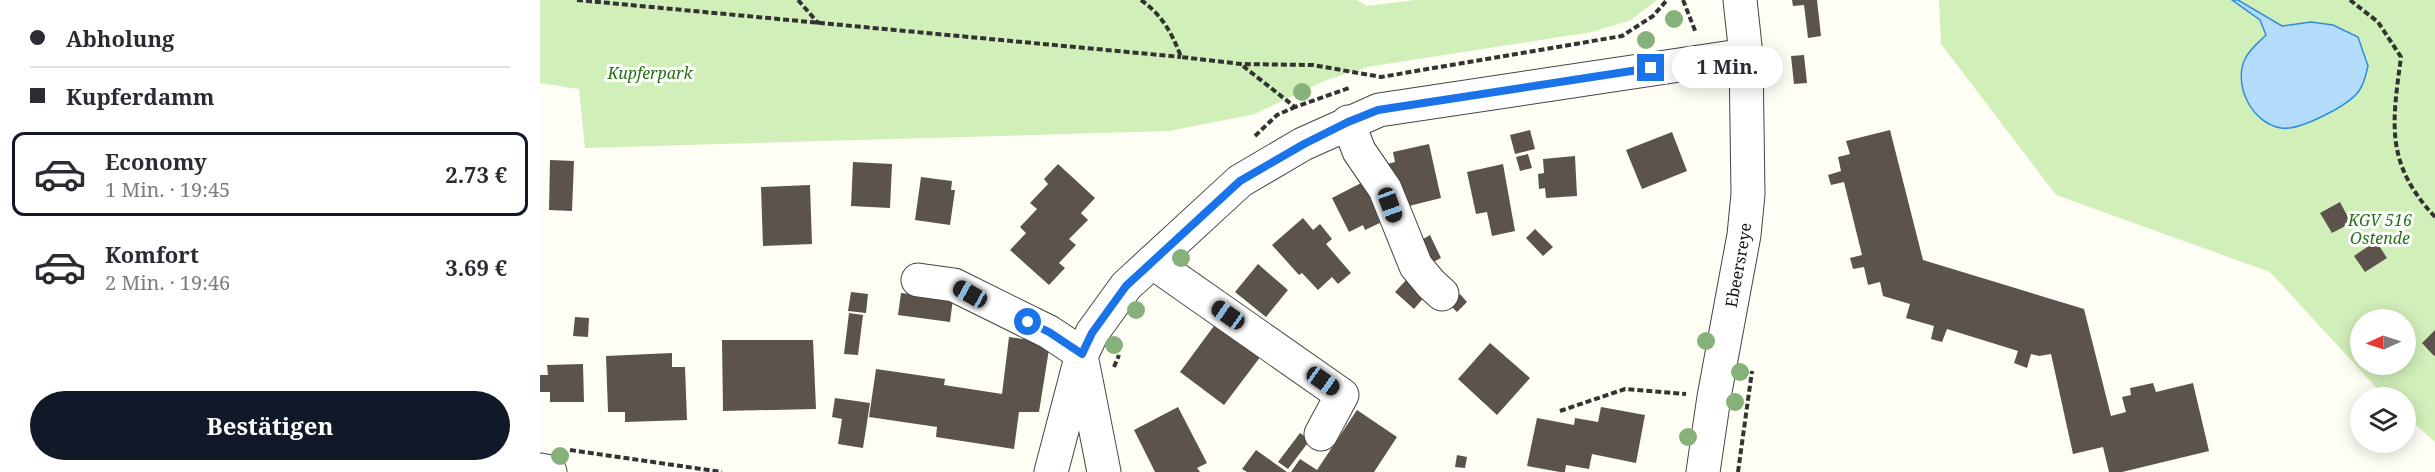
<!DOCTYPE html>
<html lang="de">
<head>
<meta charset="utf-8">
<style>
	body { margin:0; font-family:"Noto Serif",serif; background:#f7f7f7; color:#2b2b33; height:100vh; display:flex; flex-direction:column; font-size:22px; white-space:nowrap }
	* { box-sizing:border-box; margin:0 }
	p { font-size:20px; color:#7c7c81 }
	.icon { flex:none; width:33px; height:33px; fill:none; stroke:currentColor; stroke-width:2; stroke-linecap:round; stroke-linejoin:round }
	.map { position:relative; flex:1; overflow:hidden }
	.sheet { display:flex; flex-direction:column; background:#fff; width:540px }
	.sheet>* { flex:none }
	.banner { display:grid; align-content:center; height:132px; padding:0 30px; background:#fff }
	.needle { width:39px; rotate:267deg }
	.fabs { position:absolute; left:1810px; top:309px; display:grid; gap:12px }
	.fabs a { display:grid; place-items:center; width:66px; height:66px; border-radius:50%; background:#fff; box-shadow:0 3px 15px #0003; font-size:30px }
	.end { position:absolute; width:27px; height:27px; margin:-14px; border:8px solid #1a73e8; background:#fff; box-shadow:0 0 0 3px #fff }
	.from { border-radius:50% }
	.bubble { position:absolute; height:42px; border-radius:21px; background:#fff; box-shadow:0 3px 15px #0003; font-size:20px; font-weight:700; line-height:42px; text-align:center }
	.car { position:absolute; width:18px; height:36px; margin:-18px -9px; border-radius:8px; box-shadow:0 0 4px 2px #0007; background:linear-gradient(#222 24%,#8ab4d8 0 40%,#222 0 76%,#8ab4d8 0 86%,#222 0) }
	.banner b { display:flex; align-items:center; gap:21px; height:57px; font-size:22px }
	.banner b+b { border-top:2px solid #e1e1e2 }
	.banner i { width:15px; height:15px; background:#2b2b33 }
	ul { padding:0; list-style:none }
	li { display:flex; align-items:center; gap:18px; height:84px; margin:0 12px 9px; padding:0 18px; border:3px solid transparent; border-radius:12px }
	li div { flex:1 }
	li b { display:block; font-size:22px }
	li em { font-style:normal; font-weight:700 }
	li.on { border-color:#111827 }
	li>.icon { width:54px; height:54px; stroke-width:1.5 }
	.cta { display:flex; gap:12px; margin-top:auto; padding:12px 30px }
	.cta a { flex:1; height:69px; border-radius:36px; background:#111827; color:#fff; font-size:24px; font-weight:700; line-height:69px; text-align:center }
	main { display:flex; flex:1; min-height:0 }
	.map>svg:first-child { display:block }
	.green { fill:#d1efb9; fill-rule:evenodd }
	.water { fill:#b3dcfd; stroke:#328cdc; stroke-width:1.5 }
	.building { fill:#5b534c }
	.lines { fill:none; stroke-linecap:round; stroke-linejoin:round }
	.minor-casing { stroke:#444; stroke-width:35 }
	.path { stroke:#333; stroke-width:4; stroke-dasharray:6 3; stroke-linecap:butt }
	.minor { stroke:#fff; stroke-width:33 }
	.tree { fill:#87b17b }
	.route { stroke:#1a73e8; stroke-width:8 }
	.labels { text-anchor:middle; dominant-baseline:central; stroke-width:6; stroke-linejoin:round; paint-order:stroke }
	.park-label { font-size:16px; font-style:italic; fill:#247218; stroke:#fff }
	.street-label { font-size:16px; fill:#111; stroke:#fff }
</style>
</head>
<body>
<main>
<section class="sheet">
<div class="banner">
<b><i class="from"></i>Abholung</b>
<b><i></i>Kupferdamm</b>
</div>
<ul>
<li class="on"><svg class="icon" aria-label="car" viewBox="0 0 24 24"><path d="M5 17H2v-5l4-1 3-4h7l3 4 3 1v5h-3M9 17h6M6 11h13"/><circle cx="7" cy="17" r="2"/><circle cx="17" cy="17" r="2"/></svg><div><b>Economy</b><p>1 Min. · 19:45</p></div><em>2.73 €</em></li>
<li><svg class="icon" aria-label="car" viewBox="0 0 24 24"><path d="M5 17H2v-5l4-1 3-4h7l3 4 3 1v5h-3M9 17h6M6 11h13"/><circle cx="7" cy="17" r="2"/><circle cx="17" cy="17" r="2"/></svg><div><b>Komfort</b><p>2 Min. · 19:46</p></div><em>3.69 €</em></li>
</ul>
<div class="cta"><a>Bestätigen</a></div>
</section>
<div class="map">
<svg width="1895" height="472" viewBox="0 0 1895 472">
	<rect width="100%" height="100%" fill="#fffef5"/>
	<path class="green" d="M0 0H816L827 6 875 0H1117L1091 20 1052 32 827 67 784 81 715 114 629 131 45 148 39 89 0 83Z
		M1399 0H1692L1720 20 1726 35C1719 42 1709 50 1705 59 1689 93 1719 122 1751 126 1765 128 1811 103 1819 91 1824 83 1826 74 1828 65L1818 37 1771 22 1742 26 1698 0H1895V442L1866 416V398L1843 395 1730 272 1516 195 1401 44ZM1821 320H1866V364H1821Z"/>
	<path class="water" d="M1692 0H1698L1742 26 1771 22 1793 25 1818 37 1828 66C1826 75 1824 84 1819 91 1808 106 1759 131 1741 128 1711 123 1693 84 1705 59 1709 50 1719 42 1726 35L1720 20Z"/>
	<path class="building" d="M1252 0H1277L1281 36 1268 38 1264 5 1253 6Z
		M1264 55 1267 83 1254 84 1251 56Z
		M990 130 995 149 975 154 970 135Z
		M1350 130 1383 260 1544 309 1571 416 1586 412 1582 397 1591 395 1590 388 1613 383 1616 392 1653 383 1669 451 1582 472H1569L1563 447 1533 454 1511 354 1499 356 1491 354 1487 368 1474 363 1478 351 1407 329 1402 342 1391 339 1394 326 1366 318 1370 304 1343 296 1340 282 1328 285 1324 267 1313 269 1310 258 1322 255 1304 182 1291 185 1288 175 1301 171 1298 157 1310 154 1306 141Z
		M1132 132 1147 171 1102 189 1086 150Z
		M889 144 901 198 865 207 858 177 850 179 847 164 855 162 853 152Z
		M988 154 992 168 980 171 976 157Z
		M1035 156 1037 196 1006 198 1005 188 999 189 998 174 1004 173 1003 159Z
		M10 160 34 161 32 211 9 210Z
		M313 162 352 164 350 208 311 206Z
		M518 164 555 198 541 213 548 220 529 239 536 245 519 263 525 268 509 285 470 250 486 233 480 227 497 209 490 203 508 184 504 179Z
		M963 164 975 231 952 236 947 212 936 214 927 172Z
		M381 177 412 181 411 190H415L410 225 375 220Z
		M825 181 846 220 825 230 823 225 809 232 792 198Z
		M270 185 272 244 223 246 221 187Z
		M1800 202 1811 223 1792 233 1780 213Z
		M763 218 773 230 780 224 792 239 786 244 811 273 798 284 792 277 778 290 762 273 759 275 732 245Z
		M995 229 1013 247 1003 256 986 238Z
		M890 235 901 258 889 264 878 242Z
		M1836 241 1847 258 1825 272 1814 256Z
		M718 264 748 290 726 317 695 292Z
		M868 278 886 295 874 309 855 292Z
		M311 292 328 294 326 313 308 311Z
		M361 293 413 299 410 322 358 315Z
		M920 294 927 302 917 312 910 305Z
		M309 313 323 315 318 355 304 354Z
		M35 317 49 318 48 337 33 336Z
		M679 319 724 352 684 405 640 372Z
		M1895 330V355L1894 356 1882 343Z
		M469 337 510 343 499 412H479L474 449 396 437 397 427 329 417 336 369 405 379 404 385 462 394Z
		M182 340H273L276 409 183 411Z
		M950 343 990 378 957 415 918 379Z
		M132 353V367H145L147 420 85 422V412H68L66 356Z
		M43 364 44 402H10V392H0V375H8L7 365Z
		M295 398 330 403 323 448 298 444 302 419 292 417Z
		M638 407 667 463 657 468 660 472H615L594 430Z
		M1061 407 1105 415 1096 463 1052 454 1049 469 1026 465 1025 472H1020L987 466 997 418 1034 425 1035 418 1058 422Z
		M817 410 857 437 834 472H751L760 459 777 470Z
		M760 433 770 440 748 469 738 462Z
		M716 450 747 472H707L702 469Z
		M917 455 927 457 925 468 915 467Z"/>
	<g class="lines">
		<defs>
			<g id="minor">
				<path d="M808 122 819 151 845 189 876 266 891 284 902 294"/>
				<path d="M612 262 802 395 781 434"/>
				<path d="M378 280 414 285 509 332 542 354"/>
				<path d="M543 365 564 472"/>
				<path d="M0 470 10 472"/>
				<path d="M511 472 542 354 552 333 586 286 700 181 763 144 839 110 1206 55"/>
				<path id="s1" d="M1163 472 1174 397 1204 235 1208 194 1206 55 1200 0"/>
			</g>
		</defs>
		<use href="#minor" class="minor-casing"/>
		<path class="path" d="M37 0 641 57
			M258 0 279 24
			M601 0C622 15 632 33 641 57L701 64 773 65 841 77 1082 36 1113 16 1127 0
			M1143 0 1156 33
			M1810 0 1838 22 1861 57C1852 125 1845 163 1895 217
			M703 66 755 107 809 88
			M715 136 737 115 755 107
			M574 367 579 355
			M1020 411 1085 389 1146 394
			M30 450 182 472
			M1198 472 1212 371"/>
		<use href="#minor" class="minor"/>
	</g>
	<g class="tree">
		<circle cx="1134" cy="19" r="9"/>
		<circle cx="1106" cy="40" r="9"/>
		<circle cx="762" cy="92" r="9"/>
		<circle cx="641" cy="258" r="9"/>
		<circle cx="596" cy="310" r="9"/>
		<circle cx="1166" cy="341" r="9"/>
		<circle cx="574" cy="345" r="9"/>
		<circle cx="1200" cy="372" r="9"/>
		<circle cx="1195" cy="402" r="9"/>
		<circle cx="1148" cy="437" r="9"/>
		<circle cx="20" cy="456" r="9"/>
	</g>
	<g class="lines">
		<path class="route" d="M488 322 509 332 542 354 552 333 586 286 700 181 764 144 808 122 838 110 1111 68"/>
	</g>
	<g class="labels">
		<g class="park-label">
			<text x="110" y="73">Kupferpark</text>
			<text x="1840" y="220">KGV 516<tspan x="1840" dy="18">Ostende</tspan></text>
		</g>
		<g class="street-label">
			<text stroke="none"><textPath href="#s1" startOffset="210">Ebeersreye</textPath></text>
		</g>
	</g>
</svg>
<div class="fabs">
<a><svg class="needle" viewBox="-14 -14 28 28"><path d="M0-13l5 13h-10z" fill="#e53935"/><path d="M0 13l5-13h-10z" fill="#7c7c81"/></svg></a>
<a><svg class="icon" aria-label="layers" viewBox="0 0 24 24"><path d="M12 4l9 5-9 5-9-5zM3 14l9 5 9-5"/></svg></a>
</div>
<i class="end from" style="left:488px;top:322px"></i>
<i class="end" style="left:1111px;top:68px"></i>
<div class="bubble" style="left:1132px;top:46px;width:111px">1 Min.</div>
<i class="car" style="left:850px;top:205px;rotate:160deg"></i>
<i class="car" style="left:430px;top:294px;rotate:299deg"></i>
<i class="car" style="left:688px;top:315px;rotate:305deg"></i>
<i class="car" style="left:783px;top:381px;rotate:125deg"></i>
</div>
</main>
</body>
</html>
